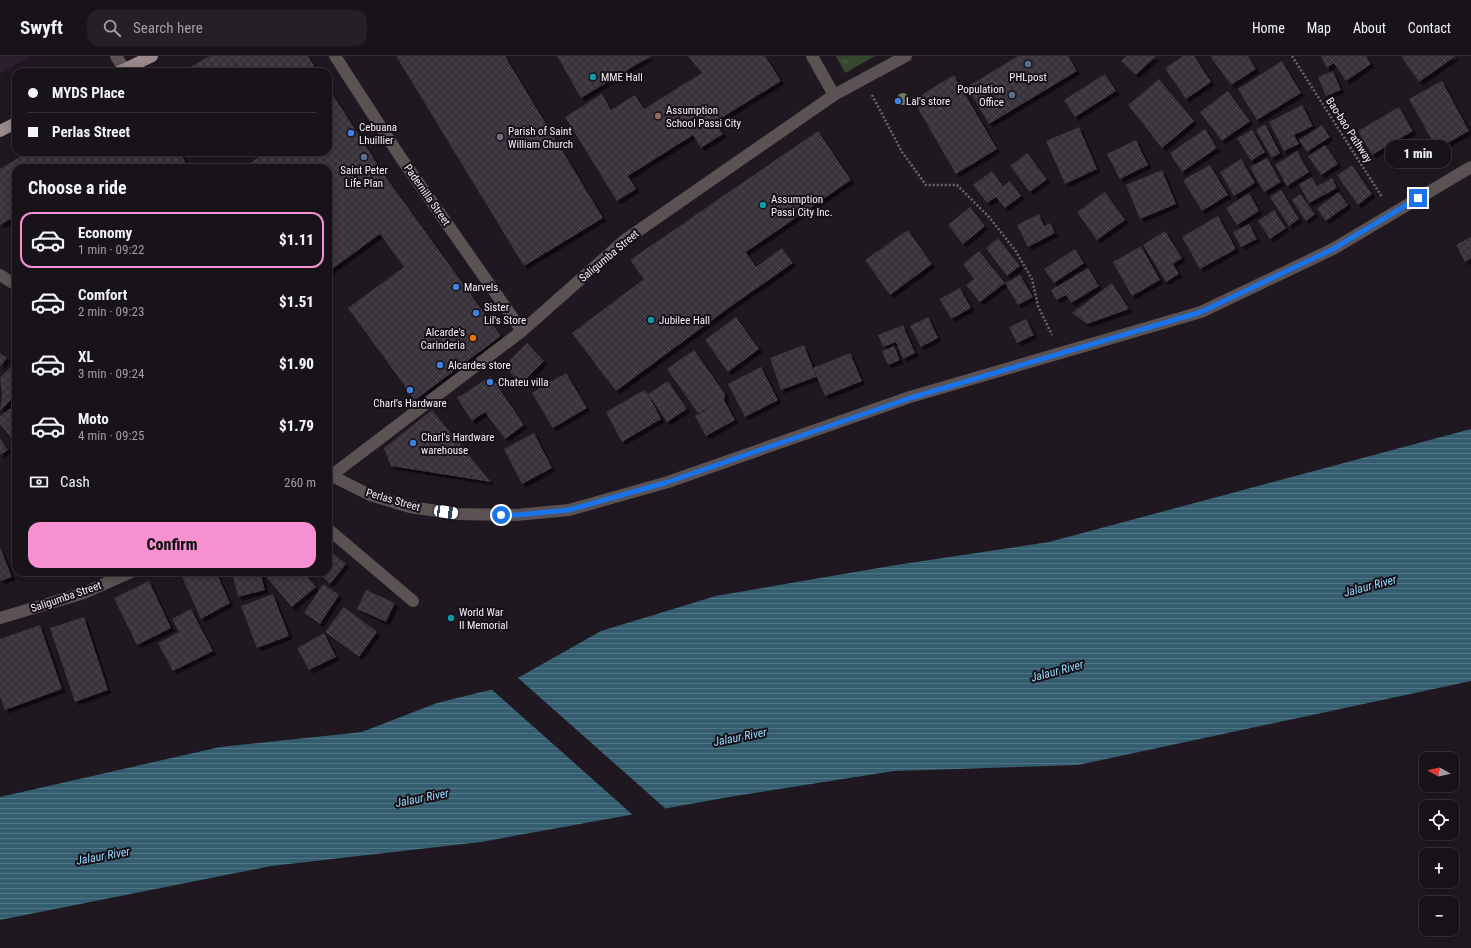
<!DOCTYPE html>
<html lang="en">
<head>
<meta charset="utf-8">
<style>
	body { margin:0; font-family:"Roboto Condensed",sans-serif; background:#252026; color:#f1f3f6; height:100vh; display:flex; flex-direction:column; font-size:15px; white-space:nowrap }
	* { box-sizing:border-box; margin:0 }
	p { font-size:13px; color:#9f9ea2 }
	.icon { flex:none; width:22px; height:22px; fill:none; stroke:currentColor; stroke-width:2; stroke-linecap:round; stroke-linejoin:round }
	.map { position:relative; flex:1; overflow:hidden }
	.details { position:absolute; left:12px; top:108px; width:320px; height:412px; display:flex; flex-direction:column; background:#181219; border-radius:12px; box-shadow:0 2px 10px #0003,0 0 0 1px #363238 }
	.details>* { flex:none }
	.hud { position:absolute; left:12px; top:12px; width:320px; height:88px; border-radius:12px; box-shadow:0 2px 10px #0003,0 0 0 1px #363238; display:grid; align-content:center; height:88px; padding:0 16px; background:#181219 }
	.needle { width:26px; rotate:278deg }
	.buttons { position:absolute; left:1419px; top:696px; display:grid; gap:8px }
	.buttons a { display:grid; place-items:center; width:40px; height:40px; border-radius:8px; background:#181219; box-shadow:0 2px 10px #0003,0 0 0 1px #363238; font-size:20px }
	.end { position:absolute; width:18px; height:18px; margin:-9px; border:5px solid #1a73e8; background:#fff; box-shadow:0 0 0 2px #fff }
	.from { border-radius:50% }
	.bubble { position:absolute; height:28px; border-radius:12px; background:#181219; box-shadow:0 2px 10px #0003,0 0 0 1px #363238; font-size:13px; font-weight:800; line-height:28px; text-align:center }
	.car { position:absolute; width:12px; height:24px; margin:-12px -6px; border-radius:5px; box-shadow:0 0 3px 1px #0007; background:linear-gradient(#fff 24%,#345 0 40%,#fff 0 76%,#345 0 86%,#fff 0) }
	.hud b { display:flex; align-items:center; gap:14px; height:38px; font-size:15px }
	.hud b+b { border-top:1px solid #363238 }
	.hud i { width:10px; height:10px; background:#f1f3f6 }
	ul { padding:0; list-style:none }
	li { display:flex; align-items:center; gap:12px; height:56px; margin:0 8px 6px; padding:0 8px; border:2px solid transparent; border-radius:12px }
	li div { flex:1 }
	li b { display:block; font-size:15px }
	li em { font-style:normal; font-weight:800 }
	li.current { border-color:#f690d1 }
	li>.icon { width:36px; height:36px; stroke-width:1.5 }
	h2 { padding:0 16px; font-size:18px; line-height:48px }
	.pay { display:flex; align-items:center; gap:10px; height:44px; padding:0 16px; font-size:15px }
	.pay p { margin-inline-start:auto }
	.action { display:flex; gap:8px; margin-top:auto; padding:8px 16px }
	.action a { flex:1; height:46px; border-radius:12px; background:#f690d1; color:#111; font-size:16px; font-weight:800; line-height:46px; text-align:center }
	header { display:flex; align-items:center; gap:24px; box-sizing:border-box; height:56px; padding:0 20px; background:#181219; border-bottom:1px solid #363238 }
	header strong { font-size:19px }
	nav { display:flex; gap:22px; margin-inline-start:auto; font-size:14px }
	.search { width:280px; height:36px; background:#252026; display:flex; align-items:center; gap:10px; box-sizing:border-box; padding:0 14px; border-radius:12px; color:#9f9ea2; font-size:15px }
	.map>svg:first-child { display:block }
	.built { fill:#2b1e2d }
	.park { fill:url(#park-tufts) }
	.water { fill:url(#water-rules) }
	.pier { fill:#201821 }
	.building { fill:url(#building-cross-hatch); filter:url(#shadow) }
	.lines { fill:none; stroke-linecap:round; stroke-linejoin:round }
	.path { stroke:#6c656d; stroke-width:2.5; stroke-dasharray:2 2; stroke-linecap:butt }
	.minor { stroke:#5a5253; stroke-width:12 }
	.major { stroke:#99898b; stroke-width:12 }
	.tree { fill:#6a7d63 }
	.route { stroke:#1a73e8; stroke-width:5 }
	.service-dot { fill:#5c6f8a; stroke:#170f18; stroke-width:1.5 }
	.culture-dot { fill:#0f9aa8; stroke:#170f18; stroke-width:1.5 }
	.shop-dot { fill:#3f7fe0; stroke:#170f18; stroke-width:1.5 }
	.education-dot { fill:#8d6e63; stroke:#170f18; stroke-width:1.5 }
	.worship-dot { fill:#6b7280; stroke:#170f18; stroke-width:1.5 }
	.food-dot { fill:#e8710a; stroke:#170f18; stroke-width:1.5 }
	.labels { text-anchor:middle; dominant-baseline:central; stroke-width:4; stroke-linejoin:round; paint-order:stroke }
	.poi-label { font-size:11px; fill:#f7f1f8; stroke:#170f18; text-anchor:start }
	.street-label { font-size:11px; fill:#f7f1f8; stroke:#170f18 }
	.water-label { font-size:12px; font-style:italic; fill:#94ddfe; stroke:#170f18 }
</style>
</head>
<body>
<header>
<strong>Swyft</strong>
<div class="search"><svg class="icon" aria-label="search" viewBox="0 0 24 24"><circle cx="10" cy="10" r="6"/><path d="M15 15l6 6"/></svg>Search here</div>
<nav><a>Home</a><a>Map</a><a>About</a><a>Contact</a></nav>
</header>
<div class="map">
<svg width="1471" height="892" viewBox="0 0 1471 892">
	<defs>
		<pattern id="park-tufts" width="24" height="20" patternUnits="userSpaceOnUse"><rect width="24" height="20" fill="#35482e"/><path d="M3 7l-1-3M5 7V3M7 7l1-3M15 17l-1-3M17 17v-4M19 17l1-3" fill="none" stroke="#53634d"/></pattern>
		<pattern id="water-rules" width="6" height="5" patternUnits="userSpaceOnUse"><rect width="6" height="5" fill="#345d6f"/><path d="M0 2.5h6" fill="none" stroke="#527584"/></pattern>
		<pattern id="building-cross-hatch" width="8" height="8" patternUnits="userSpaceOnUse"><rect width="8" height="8" fill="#39303a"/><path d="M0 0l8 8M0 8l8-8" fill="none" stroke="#4d444e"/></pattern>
		<filter id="shadow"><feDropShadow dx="3.5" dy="3.5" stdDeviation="0" flood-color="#0009"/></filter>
	</defs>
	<rect width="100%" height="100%" fill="#201821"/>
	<path class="built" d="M0 0H31L0 18Z"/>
	<path class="park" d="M836 0H875L845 17Z"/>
	<path class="water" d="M1471 373V625L1078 709 894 715 729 741 481 786 271 810 0 864V741L220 691 362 676 437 647 502 631 601 575 716 540 890 510 1049 486Z"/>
	<path class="pier" d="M517 621 667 754 634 760 490 632 502 629Z"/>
	<path class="building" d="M210 0H230L239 16H181Z
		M230 0H308L318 16H240Z
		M396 0H505L603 162 524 210Z
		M557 0H651L581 42Z
		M688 0H765L781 25 715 66 723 78 701 92 693 79 628 120 636 133 617 145 565 61 602 38 611 54 635 39 644 53 702 17Z
		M1018 0H1068L1077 15 989 68 967 31Z
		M1126 0H1156L1136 19 1121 5Z
		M1183 0H1194L1211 26 1186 43 1165 12Z
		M1210 0H1248L1256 13 1231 29Z
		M1321 0H1366L1371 8 1346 25 1334 7 1327 12Z
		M1401 0H1456L1419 26Z
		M1282 5 1301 37 1257 64 1238 33Z
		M1333 15 1341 34 1326 40 1318 21Z
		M1105 18 1116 35 1075 61 1064 44Z
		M954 19 997 93 956 118 913 44Z
		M1159 23 1194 65 1162 92 1128 49Z
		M1442 25 1469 75 1437 93 1409 43Z
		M328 31 385 120 501 280 415 344 348 252 404 211 380 178 328 216V112H243L266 96H328Z
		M1228 35 1250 65 1222 85 1200 56Z
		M1302 49 1313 70 1294 79 1299 88 1284 95 1269 66Z
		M1399 51 1413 75 1372 99 1358 75Z
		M1265 68 1280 97 1272 102 1256 74Z
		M1322 69 1330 81 1307 96 1299 84Z
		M1079 71 1097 113 1065 128 1046 85Z
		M1205 73 1217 92 1182 116 1170 97Z
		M1252 74 1265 96 1251 105 1237 82Z
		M818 75 851 124 746 196 756 211 782 192 793 207 730 251 616 335 572 277 644 223 630 204Z
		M1136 84 1148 109 1120 123 1107 98Z
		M1325 89 1338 108 1321 119 1308 100Z
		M1297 95 1309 116 1287 130 1275 109Z
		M28 96H180L188 112H16V160L0 169V113Z
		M1027 97 1047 123 1030 136 1010 110Z
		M1267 102 1281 126 1264 136 1250 111Z
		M1241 103 1255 127 1234 140 1220 116Z
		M1210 109 1228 139 1202 155 1183 124Z
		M1352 109 1372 138 1358 149 1337 119Z
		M1162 114 1176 148 1140 163 1126 129Z
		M992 115 1003 130 1010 125 1021 140 1005 152 996 141 987 147 973 129Z
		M1312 121 1317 130 1332 122 1337 132 1309 147 1299 128Z
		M1281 134 1299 163 1289 170 1270 141Z
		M1105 136 1125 164 1097 184 1077 156Z
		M1338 136 1348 149 1326 165 1317 153Z
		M1249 137 1259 155 1237 169 1226 152Z
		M1300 138 1315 158 1306 165 1292 144Z
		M970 151 985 170 963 188 948 169Z
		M1274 154 1286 172 1270 183 1258 165Z
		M1039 158 1044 170 1050 167 1055 177 1028 191 1017 169Z
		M1218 160 1236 193 1200 213 1182 181Z
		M1249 168 1257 183 1241 191 1233 176Z
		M908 174 932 208 890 239 865 204Z
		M1165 175 1182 202 1173 208 1179 218 1166 226 1143 189Z
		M1471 181V202L1465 206 1456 189Z
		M998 182 1020 210 1007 220 986 192Z
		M1141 190 1160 224 1132 240 1113 206Z
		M1075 193 1084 207 1054 227 1044 213Z
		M979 195 1005 227 980 246 966 229 974 223 963 208Z
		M1088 212 1099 230 1071 247 1066 239 1057 244 1051 234Z
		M1020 219 1033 241 1018 249 1005 227Z
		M1112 227 1129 253 1087 268 1072 257Z
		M960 232 971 252 951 263 940 243Z
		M736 261 759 293 728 316 705 284Z
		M928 261 938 282 921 291 910 270Z
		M1026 263 1034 279 1017 287 1009 271Z
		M903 269 915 297 903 303 896 286 883 291 878 279Z
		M527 287 544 305 521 328 504 310Z
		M804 289 813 312 850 297 862 325 825 340 813 312 816 321 781 334 770 302Z
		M894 290 900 304 888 309 882 295Z
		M694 294 725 338 724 344 735 364 706 380 695 360 716 348 698 357 667 313Z
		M0 297 7 302 0 311Z
		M16 305V339L0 355 2 338 0 322Z
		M761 311 778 344 745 361 728 328Z
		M566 317 587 352 553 372 532 337Z
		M491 320 524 369 505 383 485 356 472 365 457 342Z
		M668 325 687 353 667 366 648 338 661 363 622 386 606 356 644 334 648 338Z
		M16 348V388L0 368V360Z
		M432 354 491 426 391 410 384 392Z
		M534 377 552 412 522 428 504 393Z
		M0 383 8 394 0 399Z
		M0 491 12 521 0 525Z
		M328 493 346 508 330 528 317 516H328Z
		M194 516H216L230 547 201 563 182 521Z
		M232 516H260L265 534 238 541Z
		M262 516H303L316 531 292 551Z
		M149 525 171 572 137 589 114 542Z
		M323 528 339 539 320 568 304 557Z
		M366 534 395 547 386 566 357 553Z
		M273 538 289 580 257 592 241 550Z
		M344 551 377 576 359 601 325 576Z
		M191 553 213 595 173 615 158 587 179 576 172 563Z
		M84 561 108 634 75 646 50 572Z
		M40 569 62 633 5 654 0 640V583Z
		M324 577 336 601 309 614 297 592Z"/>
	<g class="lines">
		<path class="path" d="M1292 0 1382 141
			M872 39 902 96 926 129H957L989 161 1015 194 1032 223 1038 250 1052 279"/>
		<path class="minor" d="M116 0 124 13
			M335 0 399 99 522 275
			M812 0 834 39
			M0 219 16 229
			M328 418 370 439 410 451 458 458 516 459 569 454 668 426 910 341 1201 256 1333 193 1471 111
			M328 422 522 275 625 184 834 39 906 0
			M328 473 413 545
			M0 562 84 537 131 516"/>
		<path class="major" d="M119 16 152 0
			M0 75 16 67"/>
	</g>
	<circle class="tree" cx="903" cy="43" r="6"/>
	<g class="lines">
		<path class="route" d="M501 459H516L569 454 668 426 910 342 1201 256 1333 193 1418 142"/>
	</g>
	<g class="service-dot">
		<circle cx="1028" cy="8" r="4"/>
		<circle cx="1012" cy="39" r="4"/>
		<circle cx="364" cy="101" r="4"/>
	</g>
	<g class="culture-dot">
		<circle cx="593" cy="21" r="4"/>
		<circle cx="763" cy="149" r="4"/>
		<circle cx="651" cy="264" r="4"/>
		<circle cx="451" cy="562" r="4"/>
	</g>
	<g class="shop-dot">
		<circle cx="898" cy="45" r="4"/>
		<circle cx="351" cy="77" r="4"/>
		<circle cx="456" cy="231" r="4"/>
		<circle cx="476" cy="257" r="4"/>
		<circle cx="440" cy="309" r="4"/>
		<circle cx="490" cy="326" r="4"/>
		<circle cx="410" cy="334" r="4"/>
		<circle cx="413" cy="387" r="4"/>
	</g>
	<circle class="education-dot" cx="658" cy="60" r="4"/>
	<circle class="worship-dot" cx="500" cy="81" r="4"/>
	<circle class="food-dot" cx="473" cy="282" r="4"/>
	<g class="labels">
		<g class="poi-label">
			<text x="601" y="21">MME Hall</text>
			<text x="1028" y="21" text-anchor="middle">PHLpost</text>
			<text x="1004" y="33" text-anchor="end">Population<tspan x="1004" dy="13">Office</tspan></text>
			<text x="906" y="45">Lal's store</text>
			<text x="666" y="54">Assumption<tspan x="666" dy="13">School Passi City</tspan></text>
			<text x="359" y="71">Cebuana<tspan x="359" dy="13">Lhuillier</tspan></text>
			<text x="508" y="75">Parish of Saint<tspan x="508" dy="13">William Church</tspan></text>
			<text x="364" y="114" text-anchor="middle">Saint Peter<tspan x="364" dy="13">Life Plan</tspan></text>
			<text x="771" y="143">Assumption<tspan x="771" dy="13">Passi City Inc.</tspan></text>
			<text x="464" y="231">Marvels</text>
			<text x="484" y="251">Sister<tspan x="484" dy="13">Lil's Store</tspan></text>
			<text x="659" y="264">Jubilee Hall</text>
			<text x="465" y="276" text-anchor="end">Alcarde's<tspan x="465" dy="13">Carinderia</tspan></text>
			<text x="448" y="309">Alcardes store</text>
			<text x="498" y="326">Chateu villa</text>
			<text x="410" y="347" text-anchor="middle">Charl's Hardware</text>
			<text x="421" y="381">Charl's Hardware<tspan x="421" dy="13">warehouse</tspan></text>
			<text x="459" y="556">World War<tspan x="459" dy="13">II Memorial</tspan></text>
		</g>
		<g class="street-label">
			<text transform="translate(1349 74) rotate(57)">Bao-bao Pathway</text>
			<text transform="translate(427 139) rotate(55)">Padernilla Street</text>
			<text transform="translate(609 200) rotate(-40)">Saligumba Street</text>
			<text transform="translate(393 444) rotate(16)">Perlas Street</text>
			<text transform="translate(66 541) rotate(-19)">Saligumba Street</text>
		</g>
		<g class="water-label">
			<text transform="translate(1370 530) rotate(-15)">Jalaur River</text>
			<text transform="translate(1057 615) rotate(-15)">Jalaur River</text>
			<text transform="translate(740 681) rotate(-11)">Jalaur River</text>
			<text transform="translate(422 742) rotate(-11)">Jalaur River</text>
			<text transform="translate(103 800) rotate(-10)">Jalaur River</text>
		</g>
	</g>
</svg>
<div class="buttons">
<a><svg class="needle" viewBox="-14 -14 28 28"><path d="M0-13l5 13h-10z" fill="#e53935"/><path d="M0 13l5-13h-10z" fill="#9f9ea2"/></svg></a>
<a><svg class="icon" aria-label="locate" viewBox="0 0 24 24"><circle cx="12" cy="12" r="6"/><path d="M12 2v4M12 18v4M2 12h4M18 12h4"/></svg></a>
<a>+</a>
<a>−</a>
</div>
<i class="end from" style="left:501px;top:459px"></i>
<i class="end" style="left:1418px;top:142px"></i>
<div class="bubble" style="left:1385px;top:84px;width:66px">1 min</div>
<i class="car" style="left:446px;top:456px;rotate:98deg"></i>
<div class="hud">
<b><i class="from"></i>MYDS Place</b>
<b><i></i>Perlas Street</b>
</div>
<section class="details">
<h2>Choose a ride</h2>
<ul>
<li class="current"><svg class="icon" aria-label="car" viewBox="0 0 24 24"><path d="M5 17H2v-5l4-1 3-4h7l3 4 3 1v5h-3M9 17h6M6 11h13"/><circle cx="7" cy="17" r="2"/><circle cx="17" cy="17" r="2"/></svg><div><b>Economy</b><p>1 min · 09:22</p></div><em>$1.11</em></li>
<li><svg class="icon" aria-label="car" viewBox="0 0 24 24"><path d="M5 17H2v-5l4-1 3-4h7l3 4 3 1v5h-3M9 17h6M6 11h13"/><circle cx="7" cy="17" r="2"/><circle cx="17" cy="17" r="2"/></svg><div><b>Comfort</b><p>2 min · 09:23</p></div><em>$1.51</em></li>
<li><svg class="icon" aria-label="car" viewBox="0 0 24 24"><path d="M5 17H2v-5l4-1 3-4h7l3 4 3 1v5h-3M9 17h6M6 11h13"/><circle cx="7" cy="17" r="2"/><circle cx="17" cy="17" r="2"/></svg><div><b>XL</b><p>3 min · 09:24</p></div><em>$1.90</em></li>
<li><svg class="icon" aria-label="car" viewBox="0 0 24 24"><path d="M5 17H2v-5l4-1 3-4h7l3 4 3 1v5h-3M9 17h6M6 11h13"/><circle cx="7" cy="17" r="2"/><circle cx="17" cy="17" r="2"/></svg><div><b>Moto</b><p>4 min · 09:25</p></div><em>$1.79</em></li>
</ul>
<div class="pay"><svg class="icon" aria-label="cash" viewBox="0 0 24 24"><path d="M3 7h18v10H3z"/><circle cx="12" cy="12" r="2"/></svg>Cash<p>260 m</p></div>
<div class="action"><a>Confirm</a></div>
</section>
</div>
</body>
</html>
